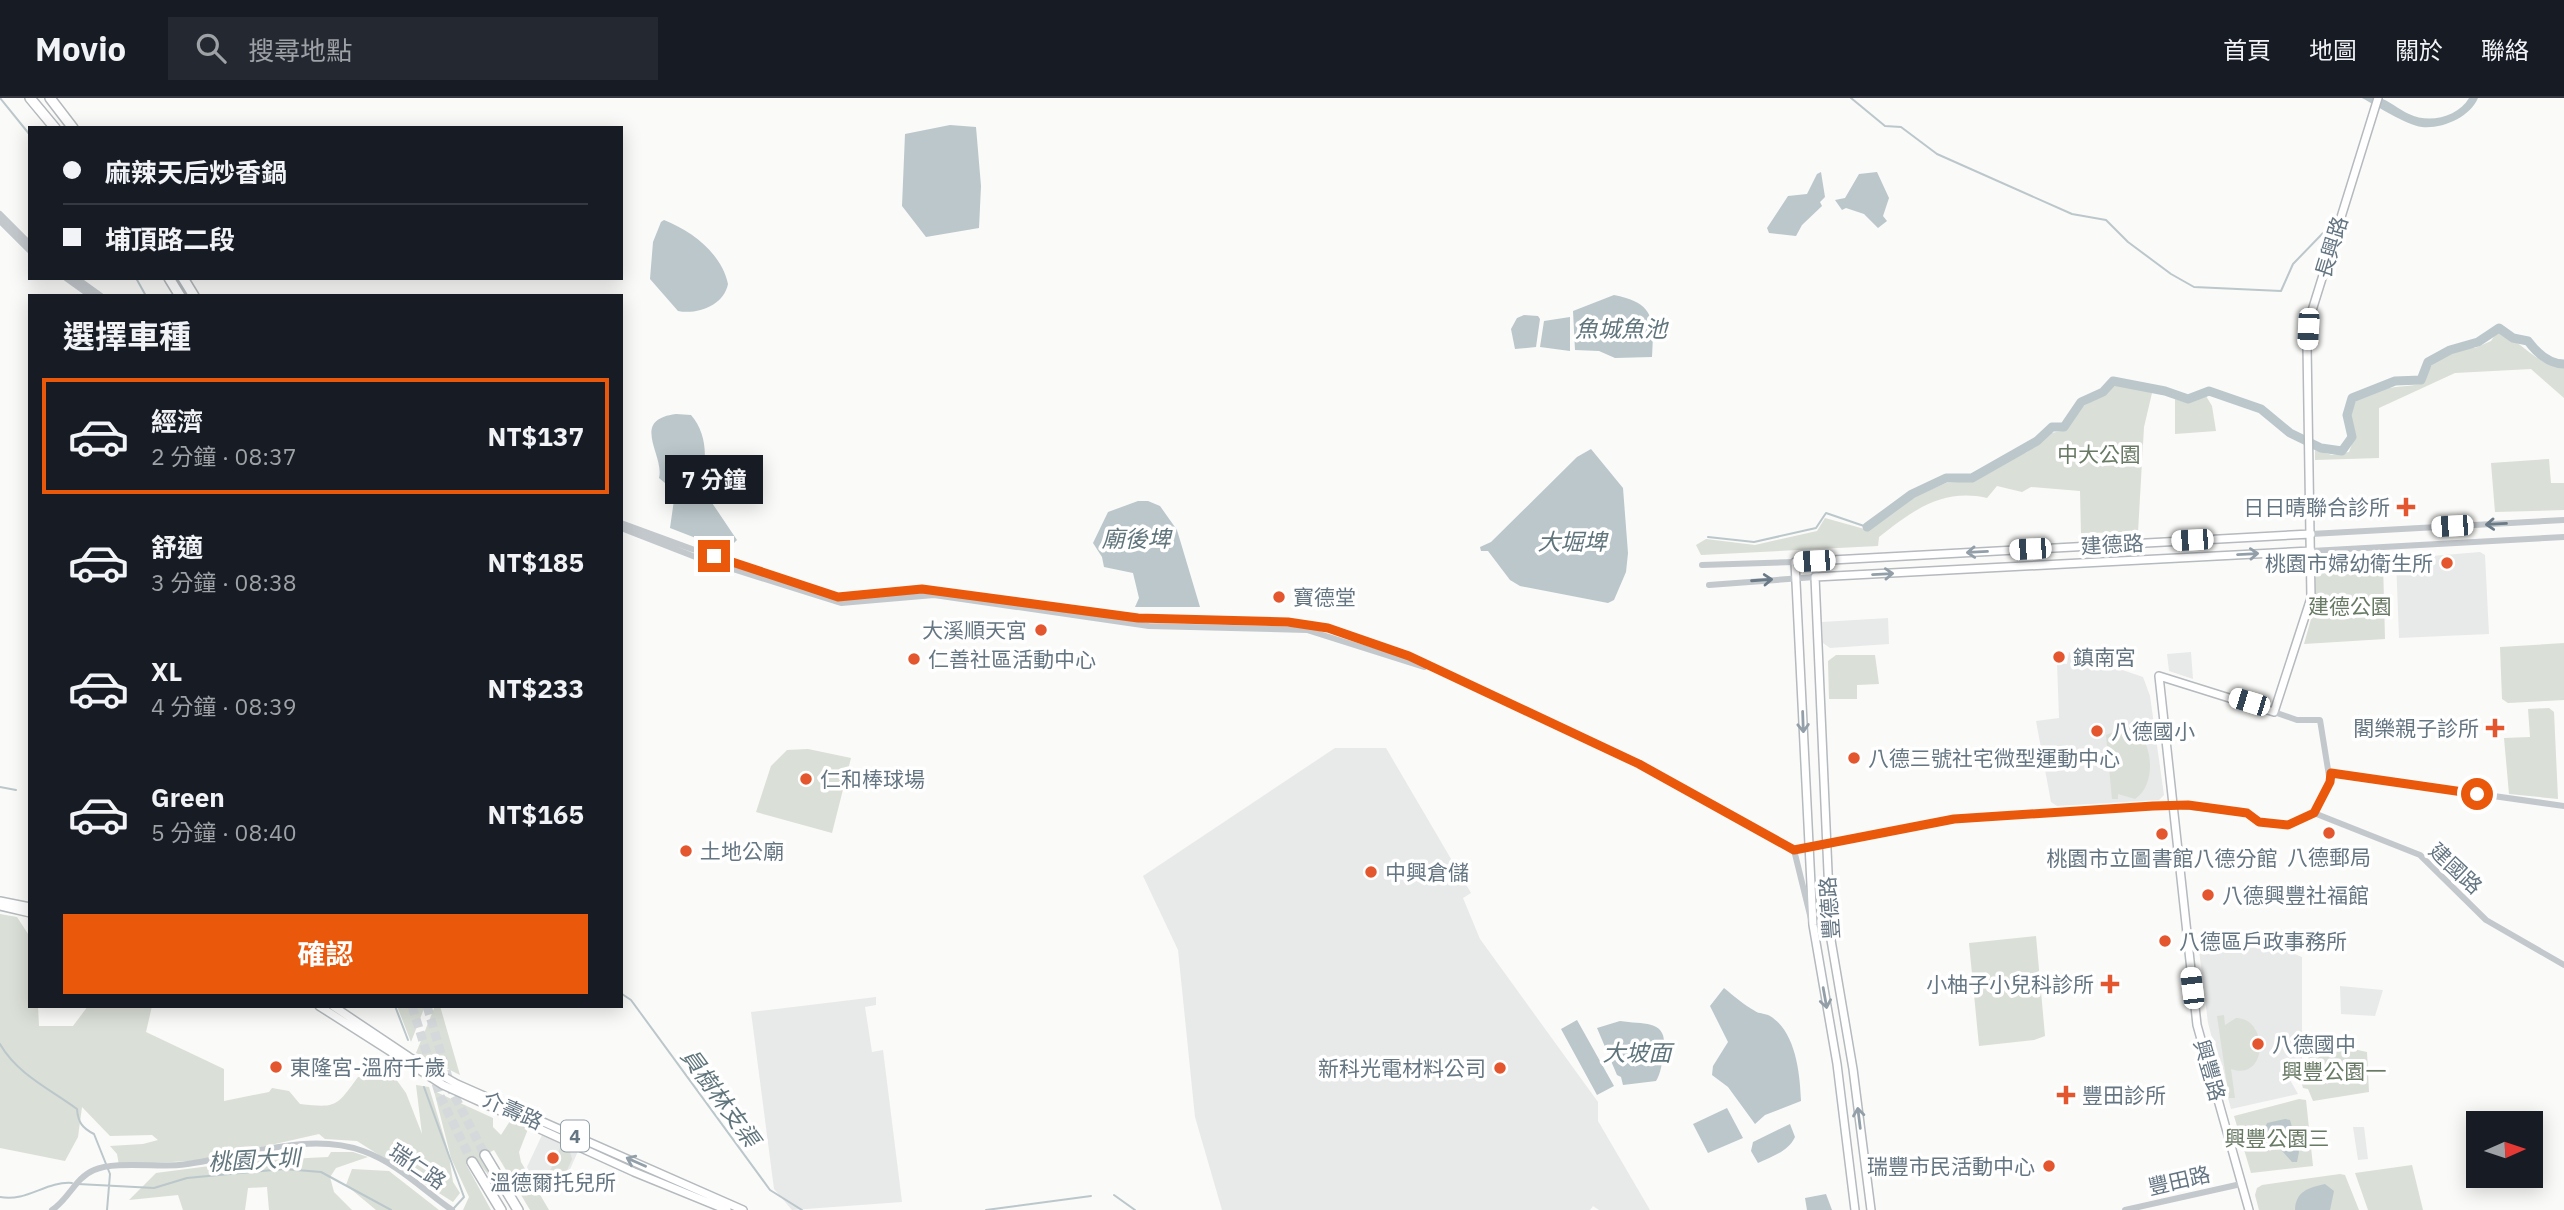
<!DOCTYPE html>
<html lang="zh-TW">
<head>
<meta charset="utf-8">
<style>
	body { margin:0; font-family:"IBM Plex Sans","Noto Sans TC",sans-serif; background:#242831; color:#f1f3f6; height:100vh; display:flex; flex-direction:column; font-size:26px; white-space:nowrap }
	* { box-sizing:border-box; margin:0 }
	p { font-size:23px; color:#9ea1a6 }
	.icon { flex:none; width:38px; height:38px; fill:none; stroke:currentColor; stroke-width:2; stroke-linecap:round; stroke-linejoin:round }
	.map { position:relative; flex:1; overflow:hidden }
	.sheet { position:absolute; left:28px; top:196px; width:595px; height:714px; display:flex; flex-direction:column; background:#171b24; border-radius:0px; box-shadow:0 4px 18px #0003 }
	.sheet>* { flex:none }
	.top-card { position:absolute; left:28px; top:28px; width:595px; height:154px; border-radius:0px; box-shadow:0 4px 18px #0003; display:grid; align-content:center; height:154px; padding:0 35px; background:#171b24 }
	.needle { width:46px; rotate:87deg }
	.controls { position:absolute; left:2466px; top:1013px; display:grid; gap:14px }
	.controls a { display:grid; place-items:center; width:77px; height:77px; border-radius:0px; background:#171b24; box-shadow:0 4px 18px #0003; font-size:35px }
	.end { position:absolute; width:32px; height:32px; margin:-16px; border:9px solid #ea580c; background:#fff; box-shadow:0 0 0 4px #fff }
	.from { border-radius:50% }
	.bubble { position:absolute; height:49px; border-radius:0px; background:#171b24; box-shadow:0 4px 18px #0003; font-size:23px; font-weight:700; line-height:49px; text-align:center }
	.car { position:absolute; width:21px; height:42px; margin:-21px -10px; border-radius:9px; box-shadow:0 0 5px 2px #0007; background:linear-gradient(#fff 24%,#345 0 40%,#fff 0 76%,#345 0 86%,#fff 0) }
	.top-card b { display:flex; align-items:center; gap:24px; height:66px; font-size:26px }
	.top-card b+b { border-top:2px solid #363941 }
	.top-card i { width:18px; height:18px; background:#f1f3f6 }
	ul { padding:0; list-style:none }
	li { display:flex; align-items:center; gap:21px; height:116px; margin:0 14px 10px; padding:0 21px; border:4px solid transparent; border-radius:0px }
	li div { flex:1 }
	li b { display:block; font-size:26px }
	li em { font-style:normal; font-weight:700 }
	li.current { border-color:#ea580c }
	li>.icon { width:63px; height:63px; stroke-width:1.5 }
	h2 { padding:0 35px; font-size:32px; line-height:84px }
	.action { display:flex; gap:14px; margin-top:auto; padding:14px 35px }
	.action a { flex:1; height:80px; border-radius:0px; background:#ea580c; color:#fff; font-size:28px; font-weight:700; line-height:80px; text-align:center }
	header { display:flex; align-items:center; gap:42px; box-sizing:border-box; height:98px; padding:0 35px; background:#171b24; border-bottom:2px solid #363941 }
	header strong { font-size:33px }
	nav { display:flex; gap:38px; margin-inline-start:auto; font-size:24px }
	.search { width:490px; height:63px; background:#242831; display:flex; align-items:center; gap:18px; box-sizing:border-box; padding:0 24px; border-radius:0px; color:#9ea1a6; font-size:26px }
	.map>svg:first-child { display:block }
	.built { fill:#e8e9e9 }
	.green { fill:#dadfd7 }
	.water { fill:#bbc7cb }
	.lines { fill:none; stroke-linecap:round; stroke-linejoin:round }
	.stream { stroke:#bbc7cb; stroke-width:2 }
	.river { stroke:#bbc7cb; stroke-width:9 }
	.highway-tunnel { stroke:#d5d9db; stroke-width:9; stroke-dasharray:9 4.5; stroke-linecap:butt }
	.major-casing { stroke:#b5babe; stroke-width:10 }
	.highway-casing { stroke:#b4b9bd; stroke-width:12 }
	.minor { stroke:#c3c8cc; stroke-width:6 }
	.major { stroke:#fff; stroke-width:7 }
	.highway { stroke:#fff; stroke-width:9 }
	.oneway { stroke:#6a7a87 }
	.oneway2 { stroke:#939fa8 }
	.route { stroke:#ea580c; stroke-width:9 }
	.poi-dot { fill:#e4572e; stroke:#fff; stroke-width:2.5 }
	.labels { text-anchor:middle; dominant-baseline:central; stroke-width:7; stroke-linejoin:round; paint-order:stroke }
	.shield { fill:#fff; stroke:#939fa8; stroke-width:2 }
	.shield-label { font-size:19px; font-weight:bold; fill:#657683 }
	.street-label { font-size:21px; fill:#657683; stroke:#fff }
	.park-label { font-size:21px; fill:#687a64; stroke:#fff }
	.poi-label { font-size:21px; fill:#657683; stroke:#fff; text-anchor:start }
	.water-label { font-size:23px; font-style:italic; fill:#60757c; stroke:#fff }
</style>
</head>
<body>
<header>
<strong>Movio</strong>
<div class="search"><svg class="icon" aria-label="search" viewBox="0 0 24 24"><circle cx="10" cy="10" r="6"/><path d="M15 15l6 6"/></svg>搜尋地點</div>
<nav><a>首頁</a><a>地圖</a><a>關於</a><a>聯絡</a></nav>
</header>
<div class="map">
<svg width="2564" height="1112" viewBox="0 0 2564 1112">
	<rect width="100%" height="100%" fill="#fafaf8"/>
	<path class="built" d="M2480 454 2485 457 2489 536 2399 540 2396 461Z
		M1888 520 1889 546 1830 550 1823 545 1822 524Z
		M2069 554 2143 579 2150 598 2164 697 2159 702 2057 708 2051 704 2036 623 2059 620 2057 565 2067 566Z
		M2191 554 2193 581 2169 573 2167 556Z
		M1335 650H1386L1471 795 1463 800 1480 841 1598 1004V1023L1650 1112H1599L1593 1108 1590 1112H1222L1195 1019 1178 852 1143 778Z
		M2275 848 2302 859V966L2285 973 2298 996 2231 1011 2208 925 2199 852Z
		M2340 888 2383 892 2375 918 2341 916Z
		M876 899V907L865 909 872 954 883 952 902 1104 792 1112 774 1091 751 914Z
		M2353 1029H2364L2368 1061 2358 1062Z
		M543 1035 579 1051 559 1096 535 1085 527 1069Z"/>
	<path class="green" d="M2497 234C2521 241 2539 271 2564 268V300L2531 271 2455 275 2379 310V360L2315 362V352L2332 357 2349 354 2355 338 2349 315C2358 286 2398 291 2421 286L2433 265 2461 249 2475 250 2491 243Z
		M2115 284 2152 295 2144 329 2138 434 2081 435 2080 393 2031 389 2022 394 1997 388 1987 400C1942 390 1912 413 1879 439L1878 448 1701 457 1696 447 1706 441 1755 447 1817 433 1825 420 1868 432 1914 399 1946 385 1971 383 2012 359 2027 354 2051 335 2062 333 2080 310 2107 294Z
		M2206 298 2212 308 2216 333 2175 336V301L2187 305Z
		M2549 361 2551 385H2564V412L2495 414 2491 365Z
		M2377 459 2383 465 2385 541 2304 546 2315 507 2316 463Z
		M2564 545V602L2508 605 2502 601 2500 549Z
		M1836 557H1875L1879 586 1857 587V601H1829L1828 563Z
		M2549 610 2554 614 2558 701 2509 696 2504 640 2530 639 2528 611Z
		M2127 628C2154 635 2158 687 2135 701L2118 696V701H2112L2106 637Z
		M808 651 851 660 832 735 756 714 771 668 787 652Z
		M0 816 17 819 30 839V908H38L39 928H73L88 908H152L146 934 224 971V1003L269 994 272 990 289 993 300 1006C337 1010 336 1009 358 979L393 977 406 995 422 1036 416 987 429 989 448 1052 453 1084 460 1095 453 1104 357 1043 325 1041 319 1036 205 1062 119 1067 117 1056 110 1048 143 1046 158 1042 152 1037 110 1038 82 1009 78 1039 65 1063 0 1050Z
		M2036 838 2045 938 2034 942 1979 948 1969 845Z
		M397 908H425L411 944Z
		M435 908H440L460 977 416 955Z
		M2224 917 2225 927 2236 920C2269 920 2268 984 2231 971L2235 1000H2229L2217 918Z
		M2307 941 2367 954 2369 994 2313 1003 2308 991 2303 990 2298 972 2309 967Z
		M434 993 493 1020V1029L501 1037 510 1023 528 1031 519 1054 521 1064 549 1112H530L494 1052 483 1058 493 1083 476 1061 466 1066 491 1112H463L469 1099 451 1060Z
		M2299 1001 2306 1002 2313 1068 2251 1075 2234 1018Z
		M561 1048 570 1054 572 1061 565 1077 553 1078 551 1082 547 1080Z
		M331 1054H353L368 1059 336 1070 330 1079 334 1094 352 1112H269L267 1089 248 1090 245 1112H183L178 1097 129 1102 156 1075 248 1063 328 1059Z
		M2412 1067 2423 1112H2368L2355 1075Z
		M352 1071 389 1073 439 1112H376L346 1087Z
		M2340 1076 2345 1077 2359 1112H2259L2255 1097 2257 1090 2262 1087Z"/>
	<path class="water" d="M2362 0C2367 0 2374 0 2379 0 2389 2 2399 12 2409 16 2429 26 2458 19 2469 0H2478C2470 19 2443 31 2422 29 2406 27 2377 8 2362 0Z
		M950 27 976 29 981 88 979 130 926 139 902 108 905 36Z
		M1821 74 1825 99 1820 104 1822 108 1802 127 1796 138 1769 135 1767 130 1788 98 1807 96 1817 76Z
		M1877 74 1889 100 1883 118 1887 123 1878 130 1864 116 1846 110 1842 112 1835 102 1845 100 1859 76Z
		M664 122C692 133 722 156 728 186 724 207 698 217 678 213L650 181 653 144 661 124Z
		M1614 197C1655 205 1654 221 1652 259L1615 260 1599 253 1575 252 1573 213Z
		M1524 217 1538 218 1540 221 1536 249 1515 251 1511 231 1517 220Z
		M1570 219V253L1540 249 1544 223Z
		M676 316 691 317C706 334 708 359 701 380L671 390 659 380C665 357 629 322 676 316Z
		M1591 351 1623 390 1628 455 1626 474 1614 502 1608 505 1520 488 1510 482 1488 453H1481L1480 449 1491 444 1577 359Z
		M693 388 702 390 737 442 733 446 719 449 670 430 675 395Z
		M1138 403H1148L1160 408 1177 432 1200 509H1135L1139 500 1133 475 1104 469 1102 459 1093 445 1108 414Z
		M1724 890C1734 898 1744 907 1755 913 1759 916 1765 915 1770 918 1796 934 1800 976 1801 1003L1765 1017 1755 1026 1728 989 1712 977 1713 968 1728 944 1710 908Z
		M1577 922 1614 988 1597 997 1561 931Z
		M1620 923C1646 927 1670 921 1663 956 1662 965 1661 975 1656 983L1623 987 1621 979 1617 977 1597 930Z
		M1727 1010 1743 1040 1708 1055 1693 1026Z
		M2285 1021 2290 1022 2299 1054 2297 1064H2292L2264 1033 2267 1025Z
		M1790 1026 1795 1039C1788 1054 1772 1058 1758 1065L1751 1053 1753 1044Z
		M2325 1086 2334 1093 2330 1112H2295C2296 1093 2308 1090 2325 1086Z
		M1826 1096 1832 1112H1807L1805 1100Z"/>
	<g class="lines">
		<path class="stream" d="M0 0 30 37
			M1851 0 1885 28 1901 29 1937 56 2072 116 2106 122 2128 144 2171 176 2194 189 2281 193 2293 166 2323 135
			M136 180 146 198
			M1708 439 1754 444 1816 430 1826 415 1867 429
			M0 689 16 692
			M622 896 631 902 770 1092 802 1112
			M395 908 408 942
			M0 946C17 976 50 991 77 1011 78 1024 82 1030 94 1036L110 1076 107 1112
			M424 989 464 1099 454 1110
			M78 1086 154 1090 187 1080 284 1071 321 1074 391 1112
			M1114 1097 1135 1112
			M0 1099C27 1104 46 1083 72 1085
			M986 1112 1091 1098"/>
		<path class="river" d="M1867 429 1912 396 1946 380H1972L2037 343 2052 329H2064L2081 304 2103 294 2113 283 2165 293 2188 301 2209 293 2261 311 2290 335 2321 350 2342 353 2352 339 2347 317 2352 300 2395 283 2421 282 2428 264 2450 252 2478 244 2499 230 2513 240 2528 243C2537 255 2549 266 2564 266"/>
		<path class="highway-tunnel" d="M412 908 440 998 472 1064
			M427 908 452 993 485 1057"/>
		<defs>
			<path id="major" d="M0 803 30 809
				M0 808 30 815
				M319 908 443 987 634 1074 727 1112
				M333 908 409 959 457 986 743 1112
				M1855 1112 1837 966 1813 827 1795 464 2311 436
				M1871 1112 1853 971 1831 842 1815 479 2311 453
				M2249 1112 2197 927 2159 578 2274 614 2311 500 2307 247 2310 219 2378 0"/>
			<path id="highway" d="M30 0 55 30
				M50 0 73 30
				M169 180 180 198
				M183 180 194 198
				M485 1057 518 1112
				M472 1064 501 1112"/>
		</defs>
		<use href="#major" class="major-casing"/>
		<use href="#highway" class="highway-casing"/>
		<path class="minor" d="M0 116 30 146
			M0 123 30 153
			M66 180 91 198
			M76 180 101 198
			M621 425 692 451 838 499 922 491 1138 520 1288 524 1328 530 1409 558 1639 666 1794 752 1954 721 2171 707 2247 715 2259 724 2288 727 2314 715 2330 684 2320 622H2297L2274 614
			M621 430 698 460 841 505 934 497 1149 528 1307 532 1424 569
			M2311 436 2564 422
			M2311 453 2564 439
			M1702 467 1795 464
			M1709 487 1815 479 1814 463
			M2331 675 2564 708
			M2314 715 2420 757 2486 822 2564 867
			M1794 752 1812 825
			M52 1112C69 1101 75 1080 94 1072 113 1063 156 1069 179 1067 237 1061 306 1032 363 1053 397 1065 423 1092 452 1112
			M2125 1112 2241 1086"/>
		<use href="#major" class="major"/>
		<use href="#highway" class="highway"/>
	</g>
	<defs><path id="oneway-shaft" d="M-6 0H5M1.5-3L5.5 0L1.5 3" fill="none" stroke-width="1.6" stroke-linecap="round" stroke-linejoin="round" transform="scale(1.75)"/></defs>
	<g class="oneway">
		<use href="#oneway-shaft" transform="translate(2496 426) rotate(177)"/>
		<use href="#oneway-shaft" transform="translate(1762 482) rotate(-4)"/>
	</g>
	<g class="oneway2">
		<use href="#oneway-shaft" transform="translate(1977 454) rotate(177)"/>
		<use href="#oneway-shaft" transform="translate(2248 456) rotate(-3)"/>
		<use href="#oneway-shaft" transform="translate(1883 476) rotate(-3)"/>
		<use href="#oneway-shaft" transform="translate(1803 624) rotate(88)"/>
		<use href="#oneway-shaft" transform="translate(1825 900) rotate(80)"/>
		<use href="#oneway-shaft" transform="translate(1859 1020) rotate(-97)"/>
		<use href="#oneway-shaft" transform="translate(636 1064) rotate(-156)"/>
	</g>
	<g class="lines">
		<path class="route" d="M714 458 838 499 922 491 1138 520 1288 524 1328 530 1409 558 1639 666 1794 752 1954 721 2153 708 2188 707 2247 715 2259 724 2288 727 2314 715 2330 684 2331 675 2477 696"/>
	</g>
	<g class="poi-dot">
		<path d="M2402.5 398.5h7v7h7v7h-7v7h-7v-7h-7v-7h7z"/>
		<circle cx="2447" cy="465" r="7"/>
		<circle cx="1279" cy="499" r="7"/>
		<circle cx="1041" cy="532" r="7"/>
		<circle cx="2059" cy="559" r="7"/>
		<circle cx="914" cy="561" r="7"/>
		<path d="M2491.5 619.5h7v7h7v7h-7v7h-7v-7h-7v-7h7z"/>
		<circle cx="2097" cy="633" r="7"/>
		<circle cx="1854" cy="660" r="7"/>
		<circle cx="806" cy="681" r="7"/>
		<circle cx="2329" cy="735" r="7"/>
		<circle cx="2162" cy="736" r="7"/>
		<circle cx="686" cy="753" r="7"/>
		<circle cx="1371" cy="774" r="7"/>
		<circle cx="2208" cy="797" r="7"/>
		<circle cx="2165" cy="843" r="7"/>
		<path d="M2106.5 875.5h7v7h7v7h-7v7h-7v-7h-7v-7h7z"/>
		<circle cx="2258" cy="946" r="7"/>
		<circle cx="276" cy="969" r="7"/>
		<circle cx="1500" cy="970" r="7"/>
		<path d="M2062.5 986.5h7v7h7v7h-7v7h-7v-7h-7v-7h7z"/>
		<circle cx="553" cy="1060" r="7"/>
		<circle cx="2049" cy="1068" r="7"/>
	</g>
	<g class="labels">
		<rect class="shield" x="561" y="1022.5" width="28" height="31" rx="5"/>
		<g class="shield-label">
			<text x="575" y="1038">4</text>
		</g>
		<g class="street-label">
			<text transform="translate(2331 149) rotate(-73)">長興路</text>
			<text transform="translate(2112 446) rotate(-3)">建德路</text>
			<text transform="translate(2456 770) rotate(43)">建國路</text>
			<text transform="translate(1829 810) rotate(-94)">豐德路</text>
			<text transform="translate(2210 972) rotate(74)">興豐路</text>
			<text transform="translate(513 1012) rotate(24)">介壽路</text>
			<text transform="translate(418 1068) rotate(34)">瑞仁路</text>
			<text transform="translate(2179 1082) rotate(-13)">豐田路</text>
		</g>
		<g class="park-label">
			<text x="2099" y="356">中大公園</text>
			<text x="2350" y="508">建德公園</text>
			<text x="2334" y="973">興豐公園一</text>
			<text x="2277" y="1040">興豐公園三</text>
		</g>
		<g class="poi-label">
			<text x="2390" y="409" text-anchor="end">日日晴聯合診所</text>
			<text x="2433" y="465" text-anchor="end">桃園市婦幼衛生所</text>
			<text x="1293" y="499">寶德堂</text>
			<text x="1027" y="532" text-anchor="end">大溪順天宮</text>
			<text x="2073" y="559">鎮南宮</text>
			<text x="928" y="561">仁善社區活動中心</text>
			<text x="2479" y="630" text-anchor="end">閣樂親子診所</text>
			<text x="2111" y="633">八德國小</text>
			<text x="1868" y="660">八德三號社宅微型運動中心</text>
			<text x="820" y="681">仁和棒球場</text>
			<text x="700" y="753">土地公廟</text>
			<text x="2329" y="759" text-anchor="middle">八德郵局</text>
			<text x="2162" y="760" text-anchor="middle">桃園市立圖書館八德分館</text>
			<text x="1385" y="774">中興倉儲</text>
			<text x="2222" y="797">八德興豐社福館</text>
			<text x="2179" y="843">八德區戶政事務所</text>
			<text x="2094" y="886" text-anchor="end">小柚子小兒科診所</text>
			<text x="2272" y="946">八德國中</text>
			<text x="290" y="969">東隆宮-溫府千歲</text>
			<text x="1486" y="970" text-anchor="end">新科光電材料公司</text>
			<text x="2082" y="997">豐田診所</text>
			<text x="2035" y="1068" text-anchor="end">瑞豐市民活動中心</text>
			<text x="553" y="1084" text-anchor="middle">溫德爾托兒所</text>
		</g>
		<g class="water-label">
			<text x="1621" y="230">魚城魚池</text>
			<text x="1136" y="440">廟後埤</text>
			<text x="1572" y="443">大堀埤</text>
			<text x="1637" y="954">大坡面</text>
			<text transform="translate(721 999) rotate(54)">員樹林支渠</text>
			<text transform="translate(254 1061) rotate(-3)">桃園大圳</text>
		</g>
	</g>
</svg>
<div class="controls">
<a><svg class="needle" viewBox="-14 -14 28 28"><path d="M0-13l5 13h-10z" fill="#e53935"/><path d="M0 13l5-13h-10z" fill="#9ea1a6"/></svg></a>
</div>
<i class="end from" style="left:2477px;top:696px"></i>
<i class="end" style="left:714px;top:458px"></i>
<div class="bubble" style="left:665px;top:357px;width:98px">7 分鐘</div>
<i class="car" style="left:2308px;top:231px;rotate:183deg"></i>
<i class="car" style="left:2452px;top:428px;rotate:267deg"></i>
<i class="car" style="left:2192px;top:442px;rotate:267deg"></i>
<i class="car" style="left:2030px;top:451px;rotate:267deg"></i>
<i class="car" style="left:1814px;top:463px;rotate:267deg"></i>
<i class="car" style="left:2249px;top:604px;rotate:287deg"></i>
<i class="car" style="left:2192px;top:890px;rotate:353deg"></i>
<div class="top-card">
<b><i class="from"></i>麻辣天后炒香鍋</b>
<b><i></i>埔頂路二段</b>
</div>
<section class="sheet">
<h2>選擇車種</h2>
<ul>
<li class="current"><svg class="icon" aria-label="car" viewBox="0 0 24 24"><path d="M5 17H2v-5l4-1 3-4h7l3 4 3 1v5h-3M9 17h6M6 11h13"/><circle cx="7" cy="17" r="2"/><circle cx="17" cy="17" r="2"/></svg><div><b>經濟</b><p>2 分鐘 · 08:37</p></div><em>NT$137</em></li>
<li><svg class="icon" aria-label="car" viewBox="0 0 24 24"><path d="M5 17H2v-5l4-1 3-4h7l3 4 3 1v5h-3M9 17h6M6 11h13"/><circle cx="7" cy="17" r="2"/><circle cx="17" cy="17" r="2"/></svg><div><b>舒適</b><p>3 分鐘 · 08:38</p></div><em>NT$185</em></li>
<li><svg class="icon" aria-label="car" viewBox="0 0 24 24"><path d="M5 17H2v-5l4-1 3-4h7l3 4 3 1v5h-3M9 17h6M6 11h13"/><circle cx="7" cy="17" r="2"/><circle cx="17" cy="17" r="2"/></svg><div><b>XL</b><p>4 分鐘 · 08:39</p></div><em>NT$233</em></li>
<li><svg class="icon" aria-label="car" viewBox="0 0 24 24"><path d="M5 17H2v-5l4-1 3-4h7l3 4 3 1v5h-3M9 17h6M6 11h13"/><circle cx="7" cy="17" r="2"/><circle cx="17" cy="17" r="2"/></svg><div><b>Green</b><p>5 分鐘 · 08:40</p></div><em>NT$165</em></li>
</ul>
<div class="action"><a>確認</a></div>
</section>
</div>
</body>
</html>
